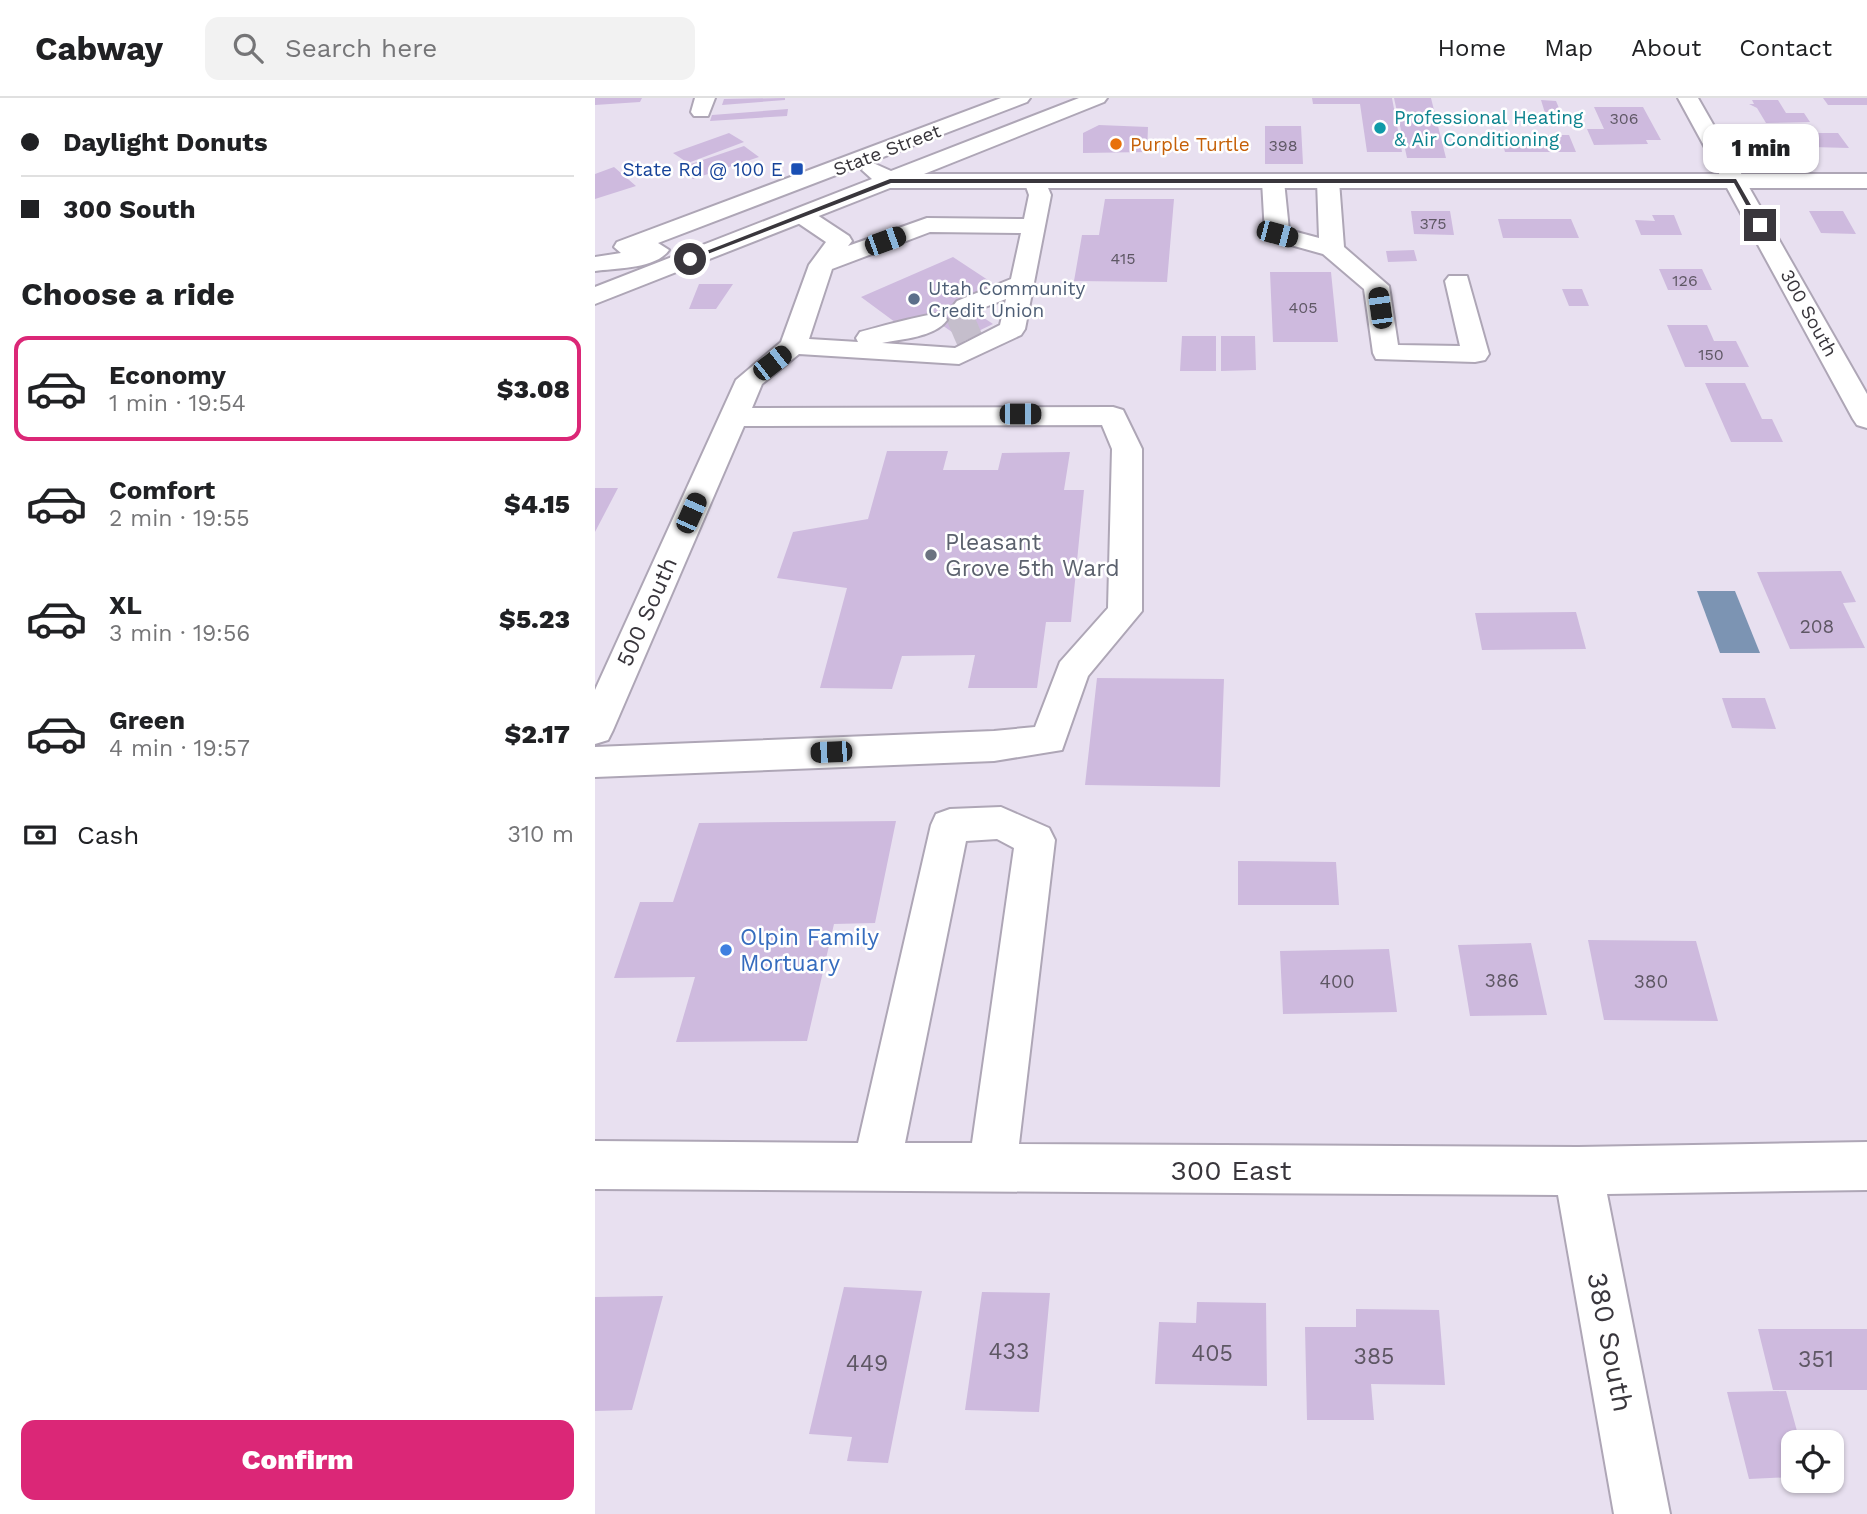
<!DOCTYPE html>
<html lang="en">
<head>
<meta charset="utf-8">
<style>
	body { margin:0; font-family:"Work Sans",sans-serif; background:#f2f2f2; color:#202124; height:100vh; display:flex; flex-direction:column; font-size:26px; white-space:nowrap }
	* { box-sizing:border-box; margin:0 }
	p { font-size:23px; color:#757577 }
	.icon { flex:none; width:38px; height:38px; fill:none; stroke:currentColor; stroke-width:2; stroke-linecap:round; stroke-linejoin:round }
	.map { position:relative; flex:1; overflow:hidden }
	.side { display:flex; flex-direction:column; background:#fff; width:595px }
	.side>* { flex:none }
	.guide { display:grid; align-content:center; height:154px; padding:0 21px; background:#fff }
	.buttons { position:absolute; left:1186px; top:1332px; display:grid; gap:14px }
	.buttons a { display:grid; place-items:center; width:63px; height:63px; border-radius:14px; background:#fff; box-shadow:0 2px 5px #0004; font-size:35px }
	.end { position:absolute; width:32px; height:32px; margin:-16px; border:9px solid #39363c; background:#fff; box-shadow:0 0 0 4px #fff }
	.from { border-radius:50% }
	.bubble { position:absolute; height:49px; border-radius:14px; background:#fff; box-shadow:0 2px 5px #0004; font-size:23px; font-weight:800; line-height:49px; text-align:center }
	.car { position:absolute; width:21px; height:42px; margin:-21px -10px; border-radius:9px; box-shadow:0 0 5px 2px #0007; background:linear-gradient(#222 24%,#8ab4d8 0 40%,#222 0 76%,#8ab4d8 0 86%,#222 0) }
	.guide b { display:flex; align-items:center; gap:24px; height:66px; font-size:26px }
	.guide b+b { border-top:2px solid #e0e0e0 }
	.guide i { width:18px; height:18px; background:#202124 }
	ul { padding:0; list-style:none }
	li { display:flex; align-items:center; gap:21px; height:105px; margin:0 14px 10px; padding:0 7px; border:4px solid transparent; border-radius:14px }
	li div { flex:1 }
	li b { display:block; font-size:26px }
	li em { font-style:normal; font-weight:800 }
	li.selected { border-color:#db2777 }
	li>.icon { width:63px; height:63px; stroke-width:1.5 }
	h2 { padding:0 21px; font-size:32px; line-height:84px }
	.pay { display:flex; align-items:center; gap:18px; height:77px; padding:0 21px; font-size:26px }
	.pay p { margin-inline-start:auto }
	.cta { display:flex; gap:14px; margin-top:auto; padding:14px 21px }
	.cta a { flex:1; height:80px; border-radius:14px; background:#db2777; color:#fff; font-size:28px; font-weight:800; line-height:80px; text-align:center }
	header { display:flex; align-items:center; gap:42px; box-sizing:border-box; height:98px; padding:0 35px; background:#fff; border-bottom:2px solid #e0e0e0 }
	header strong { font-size:33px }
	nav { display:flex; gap:38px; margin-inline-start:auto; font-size:24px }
	.search { width:490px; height:63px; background:#f2f2f2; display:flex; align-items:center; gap:18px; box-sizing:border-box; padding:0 24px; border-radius:14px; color:#757577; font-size:26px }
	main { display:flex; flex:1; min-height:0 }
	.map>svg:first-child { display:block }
	.water { fill:#7c94b3 }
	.building { fill:#cebade }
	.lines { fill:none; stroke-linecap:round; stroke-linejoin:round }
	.minor-tunnel-far1 { stroke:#c5becc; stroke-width:24; stroke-dasharray:24 11; stroke-linecap:butt }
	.minor-tunnel { stroke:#c5becc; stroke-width:30; stroke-dasharray:30 15; stroke-linecap:butt }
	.minor-casing { stroke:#aea6b6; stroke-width:4 }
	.major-casing { stroke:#aea6b6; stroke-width:4 }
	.minor { fill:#fff; fill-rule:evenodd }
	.major { fill:#fff; fill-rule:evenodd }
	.route { fill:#39363c }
	.culture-dot { fill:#0f9aa8; stroke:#fff; stroke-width:2.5 }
	.food-dot { fill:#e8710a; stroke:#fff; stroke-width:2.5 }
	.transit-dot { fill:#1a4fb4; stroke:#fff; stroke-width:2.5 }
	.service-dot { fill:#5c6f8a; stroke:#fff; stroke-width:2.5 }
	.worship-dot { fill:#6b7280; stroke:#fff; stroke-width:2.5 }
	.shop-dot { fill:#3f7fe0; stroke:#fff; stroke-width:2.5 }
	.labels { text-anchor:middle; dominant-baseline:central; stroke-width:5; stroke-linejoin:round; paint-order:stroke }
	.far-number-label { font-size:16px; fill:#5e5764 }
	.far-culture-label { font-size:19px; fill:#0d838f; stroke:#fff; text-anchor:start }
	.far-food-label { font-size:19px; fill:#c56008; stroke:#fff; text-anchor:start }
	.far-street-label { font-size:19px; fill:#39363c; stroke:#fff }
	.far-transit-label { font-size:19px; fill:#164399; stroke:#fff; text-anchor:end }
	.far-service-label { font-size:19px; fill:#4e5e75; stroke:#fff; text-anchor:start }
	.number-label { font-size:19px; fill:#5e5764 }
	.worship-label { font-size:23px; fill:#5b616d; stroke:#fff; text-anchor:start }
	.street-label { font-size:23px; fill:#39363c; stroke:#fff }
	.shop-label { font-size:23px; fill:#366cbe; stroke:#fff; text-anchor:start }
	.near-number-label { font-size:23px; fill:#5e5764 }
	.near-street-label { font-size:28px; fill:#39363c; stroke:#fff }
</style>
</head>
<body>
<header>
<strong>Cabway</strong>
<div class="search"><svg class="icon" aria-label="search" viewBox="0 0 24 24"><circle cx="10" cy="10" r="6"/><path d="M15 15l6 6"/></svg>Search here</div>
<nav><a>Home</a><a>Map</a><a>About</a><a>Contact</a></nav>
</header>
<main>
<section class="side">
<div class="guide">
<b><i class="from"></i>Daylight Donuts</b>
<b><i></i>300 South</b>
</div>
<h2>Choose a ride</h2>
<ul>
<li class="selected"><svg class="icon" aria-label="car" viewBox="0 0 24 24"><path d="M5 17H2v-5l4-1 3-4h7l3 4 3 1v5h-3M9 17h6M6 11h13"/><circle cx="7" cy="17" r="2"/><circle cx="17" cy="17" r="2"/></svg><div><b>Economy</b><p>1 min · 19:54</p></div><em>$3.08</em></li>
<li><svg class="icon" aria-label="car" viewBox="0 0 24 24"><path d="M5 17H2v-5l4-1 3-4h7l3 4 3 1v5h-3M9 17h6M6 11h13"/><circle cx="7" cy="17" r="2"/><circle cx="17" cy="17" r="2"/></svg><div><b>Comfort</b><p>2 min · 19:55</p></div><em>$4.15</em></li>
<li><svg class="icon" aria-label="car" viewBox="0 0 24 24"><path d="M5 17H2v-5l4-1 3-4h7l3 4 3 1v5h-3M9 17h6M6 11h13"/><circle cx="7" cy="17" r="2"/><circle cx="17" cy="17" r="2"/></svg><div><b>XL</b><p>3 min · 19:56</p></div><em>$5.23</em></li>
<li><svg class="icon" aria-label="car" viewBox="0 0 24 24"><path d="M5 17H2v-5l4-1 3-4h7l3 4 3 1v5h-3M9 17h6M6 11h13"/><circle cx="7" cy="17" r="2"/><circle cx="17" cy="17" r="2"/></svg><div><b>Green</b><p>4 min · 19:57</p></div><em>$2.17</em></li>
</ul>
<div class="pay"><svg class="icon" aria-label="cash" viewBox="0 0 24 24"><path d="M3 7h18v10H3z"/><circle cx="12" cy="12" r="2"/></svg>Cash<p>310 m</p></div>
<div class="cta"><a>Confirm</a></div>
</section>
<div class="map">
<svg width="1272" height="1416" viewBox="0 0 1272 1416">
	<rect width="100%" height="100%" fill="#e8e0f0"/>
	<path class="water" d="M1102 493H1140L1165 555H1125Z"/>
	<path class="building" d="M0 0H47L45 4 0 7Z
		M190 0V2L127 7 129 1Z
		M717 0H797L807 54H772L765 6H718Z
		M799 0H836L851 60H812Z
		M1228 0H1272V7H1233Z
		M946 2 961 3 966 15H950Z
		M1157 2H1183L1191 15H1209L1215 24 1171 25 1162 10 1154 6H1159Z
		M999 9H1048L1066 42H1051L1053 46 999 47 992 31H1009Z
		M193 11 192 18 115 23 117 17Z
		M504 27 553 29 552 54 488 55V35Z
		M670 28H706L708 66H670Z
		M134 35 149 44 93 65 78 55Z
		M1171 35H1243L1254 50 1217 49 1221 55H1183Z
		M905 37H974L981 54H910Z
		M149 48 164 59 98 81 84 70Z
		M19 69 41 88 0 101V76Z
		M510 101H579L572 184 479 183 487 137H504Z
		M816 113H855L859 137 819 136Z
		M1214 113H1248L1261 136 1226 135Z
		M1057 117H1079L1087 137H1046L1040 122 1060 123Z
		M903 121H976L984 140H908Z
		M819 152 822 163 793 164 791 153Z
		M358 159 399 186 364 203 398 226 367 241 334 218 308 230 266 199Z
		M1064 171H1107L1117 192H1073Z
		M675 174H736L743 244H678Z
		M104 186H138L121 211H94Z
		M967 191H987L994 208H974Z
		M1072 227H1112L1119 243H1141L1154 269H1090Z
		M587 238H621V273H585Z
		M626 238H660L661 272 626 273Z
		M1110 285H1150L1167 321H1177L1188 344H1136Z
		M292 353H353L348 372H403L407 355 475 354 469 392H489L476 524H451L442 590H373L380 557 307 558 297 591 225 590 252 490 182 480 198 434 273 421Z
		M0 390H23L0 434Z
		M1246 473 1261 504 1248 505 1270 550 1195 551 1162 474Z
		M981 514 991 551 887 552 880 515Z
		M502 580 629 581 625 689 490 687Z
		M1127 600H1170L1181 631 1137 630Z
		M301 723 280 825 239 826 212 943 81 944 100 879 19 880 45 804H78L104 725Z
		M643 763 741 764 744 807H643Z
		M993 842 1101 843 1123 923 1009 922Z
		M936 845 952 917 875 918 863 847Z
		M794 851 802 914 688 916 685 853Z
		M249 1189 327 1193 293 1365 252 1363 257 1339 214 1336Z
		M387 1194 455 1195 444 1314 370 1312Z
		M68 1198 37 1312 0 1313V1199Z
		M602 1204 671 1205 672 1288 560 1286 564 1224 601 1225Z
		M761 1211 844 1212 850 1287 776 1286 779 1322H712L710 1229H761Z
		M1163 1231H1272V1292H1178Z
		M1191 1293 1205 1344H1199V1379L1154 1381 1132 1294Z"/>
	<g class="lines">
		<path class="minor-tunnel-far1" d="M360 234 390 221"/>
		<path class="minor-tunnel" d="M357 235 364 232"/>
		<defs>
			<path id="minor" d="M100 0H120L113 18H99L96 14Z
				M1083 0H1103L1272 296V330L1262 327 1258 321Z
				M440 76 448 78 456 97 430 231 426 237 364 266 204 256 167 286 157 310 518 309 528 312 547 351V513L493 578 467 652 399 663 0 679V649L399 633 440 629 465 564 513 510 517 351 507 327 149 328 18 632 13 642 0 646V592L141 282 186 244 214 167 231 144 200 123 196 118 200 113H216L254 138 257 143 253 148 332 120 429 121 434 97 429 83ZM335 134 426 135 416 181 362 203 358 208 362 213H380L411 201 405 227 360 250 287 245C307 241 340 239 352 222L348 216C336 214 281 230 265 234L261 240 263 244 214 241 237 171Z
				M678 76 689 83 694 132 724 140 722 83 733 76 741 78 744 83 749 149 794 188 803 247 865 248 850 183 854 178H872L894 256 890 262 880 264 781 261 778 255 769 191 728 156 674 141 670 136 667 83Z
				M406 709 454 730 460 742 424 1046 983 1049 1272 1044V1092L1012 1096 1075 1416H1019L963 1097 0 1091V1043L263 1045 336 727 341 716 355 711ZM402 741 419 750 377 1045H310L371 743Z"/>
			<path id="major" d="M406 0H435L432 4 63 145 74 152C61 171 21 170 0 173V159L26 155 19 149 22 144Z
				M484 0H512L509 4 329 76H1272V90H295L0 206V189L277 81 267 72 270 67 278 65 296 73Z"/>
		</defs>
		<use href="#minor" class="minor-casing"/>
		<use href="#major" class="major-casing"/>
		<use href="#minor" class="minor"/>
		<use href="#major" class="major"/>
	</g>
	<path class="route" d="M1141 81 1168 128 1162 127 1139 85H296L97 162 91 161 295 81Z"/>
	<circle class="culture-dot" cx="785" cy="30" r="7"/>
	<circle class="food-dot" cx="521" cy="46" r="7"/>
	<rect class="transit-dot" x="195" y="64" width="14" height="14" rx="3.5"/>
	<circle class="service-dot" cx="319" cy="201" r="7"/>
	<circle class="worship-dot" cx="336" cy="457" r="7"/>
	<circle class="shop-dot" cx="131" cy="852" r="7"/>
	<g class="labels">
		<g class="far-number-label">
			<text x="1029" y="20">306</text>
			<text x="688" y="47">398</text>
			<text x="838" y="125">375</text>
			<text x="528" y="160">415</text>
			<text x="1090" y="182">126</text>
			<text x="708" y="209">405</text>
			<text x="1116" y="256">150</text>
		</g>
		<g class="far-culture-label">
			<text x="799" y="19">Professional Heating<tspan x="799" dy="22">&amp; Air Conditioning</tspan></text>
		</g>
		<g class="far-food-label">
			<text x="535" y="46">Purple Turtle</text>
		</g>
		<g class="far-street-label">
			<text transform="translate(292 52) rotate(-21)">State Street</text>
			<text transform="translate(1214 215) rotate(61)">300 South</text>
		</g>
		<g class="far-transit-label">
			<text x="188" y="71">State Rd @ 100 E</text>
		</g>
		<g class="far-service-label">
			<text x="333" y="190">Utah Community<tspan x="333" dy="22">Credit Union</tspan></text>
		</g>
		<g class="number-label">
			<text x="1222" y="528">208</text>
			<text x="907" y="882">386</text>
			<text x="742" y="883">400</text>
			<text x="1056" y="883">380</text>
		</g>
		<g class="worship-label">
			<text x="350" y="444">Pleasant<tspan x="350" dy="26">Grove 5th Ward</tspan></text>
		</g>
		<g class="street-label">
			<text transform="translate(52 514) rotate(-66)">500 South</text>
		</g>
		<g class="shop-label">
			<text x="145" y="839">Olpin Family<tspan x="145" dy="26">Mortuary</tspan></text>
		</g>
		<g class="near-number-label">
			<text x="414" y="1253">433</text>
			<text x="617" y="1255">405</text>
			<text x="779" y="1258">385</text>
			<text x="1221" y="1261">351</text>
			<text x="272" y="1265">449</text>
		</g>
		<g class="near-street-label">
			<text x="636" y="1072">300 East</text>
			<text transform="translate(1015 1244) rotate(79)">380 South</text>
		</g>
	</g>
</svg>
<div class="buttons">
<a><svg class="icon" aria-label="locate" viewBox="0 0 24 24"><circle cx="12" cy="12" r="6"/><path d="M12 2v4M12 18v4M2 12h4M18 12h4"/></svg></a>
</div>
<i class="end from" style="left:95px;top:161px"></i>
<i class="end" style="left:1165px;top:127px"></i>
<div class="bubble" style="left:1108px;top:26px;width:116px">1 min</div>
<i class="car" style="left:682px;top:136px;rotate:105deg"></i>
<i class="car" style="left:290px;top:143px;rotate:70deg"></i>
<i class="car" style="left:785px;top:210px;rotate:352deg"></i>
<i class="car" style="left:177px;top:265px;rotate:52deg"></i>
<i class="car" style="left:425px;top:316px;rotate:90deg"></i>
<i class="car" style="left:96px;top:415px;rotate:24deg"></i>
<i class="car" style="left:236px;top:654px;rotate:268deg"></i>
</div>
</main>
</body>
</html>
